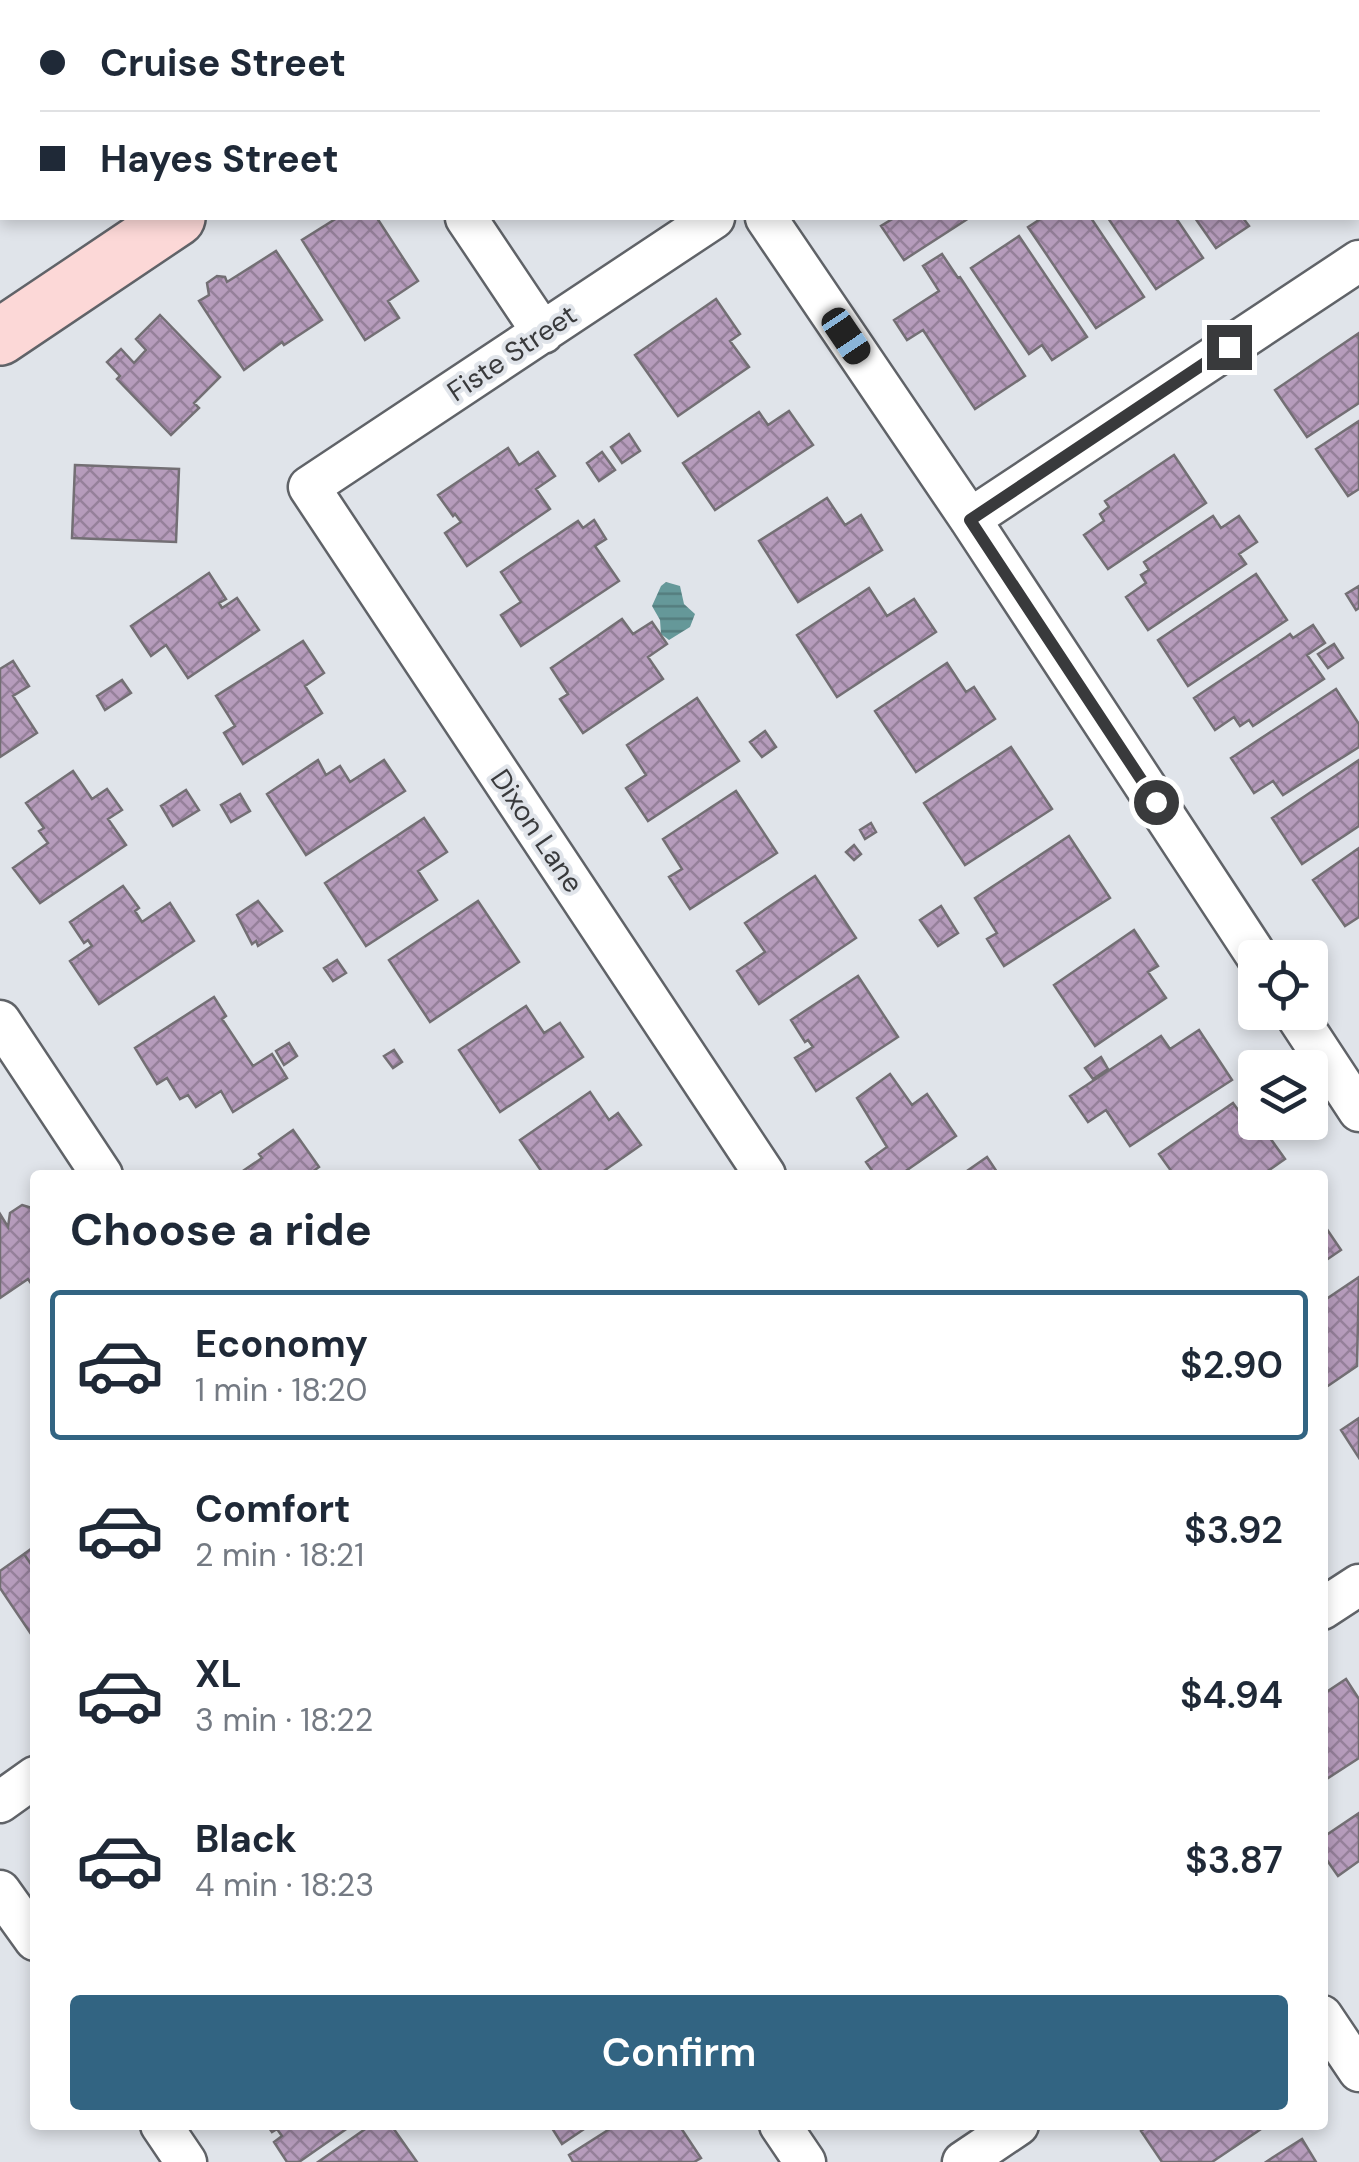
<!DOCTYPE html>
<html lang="en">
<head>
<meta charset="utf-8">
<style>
	body { margin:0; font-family:"DM Sans",sans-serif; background:#f2f2f3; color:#1f2937; height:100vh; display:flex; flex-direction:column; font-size:38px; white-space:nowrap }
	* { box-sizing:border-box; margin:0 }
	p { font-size:32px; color:#747a83 }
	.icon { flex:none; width:55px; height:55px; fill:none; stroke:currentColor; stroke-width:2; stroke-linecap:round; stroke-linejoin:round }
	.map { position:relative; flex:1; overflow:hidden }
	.side { position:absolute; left:30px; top:1170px; width:1298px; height:960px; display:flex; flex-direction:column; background:#fff; border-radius:10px; box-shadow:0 5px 15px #0003 }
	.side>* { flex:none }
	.guide { position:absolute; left:0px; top:0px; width:1360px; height:220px; box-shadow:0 5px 15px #0003; display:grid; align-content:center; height:220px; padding:0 40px; background:#fff }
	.controls { position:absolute; left:1238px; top:940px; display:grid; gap:20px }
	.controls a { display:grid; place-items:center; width:90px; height:90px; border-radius:10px; background:#fff; box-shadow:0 5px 15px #0003; font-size:50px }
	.end { position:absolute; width:45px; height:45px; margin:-22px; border:12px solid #393a3c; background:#fff; box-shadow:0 0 0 5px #fff }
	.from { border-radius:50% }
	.car { position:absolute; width:30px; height:60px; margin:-30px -15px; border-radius:12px; box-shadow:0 0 8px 2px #0007; background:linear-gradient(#222 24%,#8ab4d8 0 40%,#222 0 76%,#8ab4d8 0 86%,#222 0) }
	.guide b { display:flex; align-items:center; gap:35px; height:95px; font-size:38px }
	.guide b+b { border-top:2px solid #e0e1e3 }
	.guide i { width:25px; height:25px; background:#1f2937 }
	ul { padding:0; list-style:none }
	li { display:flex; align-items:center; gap:30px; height:150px; margin:0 20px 15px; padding:0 20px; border:5px solid transparent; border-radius:10px }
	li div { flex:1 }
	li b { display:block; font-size:38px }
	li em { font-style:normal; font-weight:600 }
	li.active { border-color:#326482 }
	li>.icon { width:90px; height:90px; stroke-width:1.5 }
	h2 { padding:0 40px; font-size:45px; line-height:120px }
	.button { display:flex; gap:20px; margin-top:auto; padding:20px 40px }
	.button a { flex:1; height:115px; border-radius:10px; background:#326482; color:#fff; font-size:40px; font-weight:600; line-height:115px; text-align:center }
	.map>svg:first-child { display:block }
	.water { fill:url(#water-rules) }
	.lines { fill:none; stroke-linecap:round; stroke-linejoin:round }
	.stream { stroke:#659899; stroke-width:11 }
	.building { fill:url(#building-cross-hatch); stroke:#736f74; stroke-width:2.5 }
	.lane-casing { stroke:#606368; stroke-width:25 }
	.street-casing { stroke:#606368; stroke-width:45 }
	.secondary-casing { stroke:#606368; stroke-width:60 }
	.lane { stroke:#fff; stroke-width:20 }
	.street { stroke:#fff; stroke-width:40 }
	.secondary { stroke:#fcd8d7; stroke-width:55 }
	.route { stroke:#393a3c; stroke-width:12 }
	.labels { text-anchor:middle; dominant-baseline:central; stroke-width:8; stroke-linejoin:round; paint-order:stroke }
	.street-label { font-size:28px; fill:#393a3c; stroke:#e0e4ea }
</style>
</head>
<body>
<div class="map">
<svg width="1359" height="2162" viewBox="0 0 1359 2162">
	<defs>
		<pattern id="water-rules" width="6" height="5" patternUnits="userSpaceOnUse" patternTransform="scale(2.5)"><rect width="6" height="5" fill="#659899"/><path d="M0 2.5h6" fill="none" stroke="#547d7e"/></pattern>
		<pattern id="building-cross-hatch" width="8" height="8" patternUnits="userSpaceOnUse" patternTransform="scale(2.5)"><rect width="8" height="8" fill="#b69cbc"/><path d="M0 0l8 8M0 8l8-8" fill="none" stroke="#95809a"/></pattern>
	</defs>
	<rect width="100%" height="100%" fill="#e0e4ea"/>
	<path class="water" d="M666 582 680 586 684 604 695 614 690 627 669 640 661 634 660 620 652 606 661 586Z"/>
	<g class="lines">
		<path class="stream" d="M968 0 970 2"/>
	</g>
	<path class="building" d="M172 0H226L228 2H168Z
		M337 218H377L418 281 388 301 399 318 365 340 302 240Z
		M894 218H969L904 260 881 226Z
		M1042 218H1091L1144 297 1096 328 1028 227Z
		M1108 218H1176L1203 258 1156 289Z
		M1195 218H1243L1249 226 1216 248Z
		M1019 236 1087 337 1052 360 1042 345 1029 354 971 268Z
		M276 251 322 320 284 345 282 342 244 370 199 301 209 295 207 283 217 276 225 277 227 282Z
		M942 254 958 278 960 277 1025 376 975 409 923 330 907 340 894 320 939 291 923 266Z
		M716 299 740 334 730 341 749 367 678 416 635 355Z
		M160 315 220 377 194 403 199 408 171 435 117 379 120 376 107 362 121 349 134 363 146 350 136 339Z
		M1359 333V403L1307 437 1275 390Z
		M789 411 813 445 715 510 683 463 759 412 768 425Z
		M1359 421V489L1348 496 1316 449Z
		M629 434 640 451 622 463 611 447Z
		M508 448 519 465 538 452 555 476 536 489 550 509 467 566 445 533 461 522 455 514 453 516 438 495Z
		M602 452 615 470 599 481 587 463Z
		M1174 455 1206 503 1108 569 1084 535 1104 521 1100 514 1109 507 1105 501Z
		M75 465 179 469 176 542 72 538Z
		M827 498 845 525 861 515 882 550 798 602 759 541Z
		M1213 516 1221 528 1239 516 1257 542 1239 554 1246 564 1148 630 1126 597 1146 583 1141 575 1149 570 1144 562Z
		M594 520 606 539 595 546 619 581 521 646 501 615 521 602 501 572 578 521 583 528Z
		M209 573 226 599 219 603 222 608 237 598 259 630 188 678 166 645 151 656 131 626Z
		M1256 574 1287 620 1188 686 1158 640Z
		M1359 586V608L1356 610 1346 594Z
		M869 588 887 616 914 599 936 632 837 697 797 635Z
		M622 619 633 634 652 622 667 644 648 657 663 679 583 733 560 699 568 694 551 668Z
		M1313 625 1325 643 1307 655 1324 679 1253 726 1249 720 1240 726 1234 717 1215 730 1194 698 1286 637 1290 634 1293 638Z
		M303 641 324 673 305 686 322 713 243 764 224 733 235 726 216 696Z
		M1334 644 1343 658 1328 668 1318 654Z
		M13 661 29 686 13 696 37 733 0 757V669Z
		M947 663 966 692 974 687 995 719 916 772 875 711Z
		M122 680 131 693 105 710 97 696Z
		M1336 689 1359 724V747L1283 795 1273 781 1254 793 1231 758Z
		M697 698 739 761 648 821 626 788 646 775 627 745Z
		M765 731 776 747 762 757 750 742Z
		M1011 747 1052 809 965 865 924 803Z
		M318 760 326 775 340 766 350 782 384 760 405 791 306 855 267 794Z
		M1359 760V826L1302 864 1272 818Z
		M73 771 92 799 107 789 122 810 108 819 126 845 40 903 13 868 48 843 39 831 44 828 26 803Z
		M186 790 199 810 173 826 161 806Z
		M736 791 777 853 690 909 669 877 682 869 663 839Z
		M240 794 250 811 231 822 221 805Z
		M424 818 447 852 418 871 437 900 366 946 325 883Z
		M871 823 876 832 865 839 860 830Z
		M1069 836 1110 898 1004 966 987 939 997 933 975 898Z
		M854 845 861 854 854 860 846 852Z
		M1359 848V917L1345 926 1313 880Z
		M815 876 856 938 759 1004 737 971 765 952 745 923Z
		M123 886 139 908 135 911 142 922 170 903 194 941 99 1004 70 961 92 946 88 940 84 943 70 922Z
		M258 901 282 931 258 946 256 941 252 944 237 915Z
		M478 901 519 962 430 1022 389 960Z
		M941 906 958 933 938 946 920 920Z
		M1134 930 1158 966 1148 972 1166 998 1095 1046 1054 985Z
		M337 960 346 973 333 981 324 968Z
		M858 976 898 1037 816 1091 795 1058 813 1047 808 1040 805 1042 791 1020Z
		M214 997 226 1016 222 1019 253 1066 272 1054 287 1078 233 1112 221 1091 196 1107 188 1095 180 1099 167 1078 157 1084 135 1048Z
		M526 1006 544 1033 560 1023 583 1057 500 1112 459 1050Z
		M1199 1030 1232 1080 1130 1146 1106 1110 1088 1122 1070 1096 1161 1036 1170 1049Z
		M289 1043 297 1056 284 1065 276 1051Z
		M394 1050 402 1062 393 1068 384 1056Z
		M1101 1057 1108 1069 1093 1079 1085 1068Z
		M890 1074 912 1105 927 1094 956 1136 900 1175H875L866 1162 887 1147 857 1098Z
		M590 1092 609 1120 618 1113 641 1145 598 1175H544L520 1140Z
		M1233 1103 1252 1129 1260 1124 1285 1159 1262 1175H1174L1159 1154Z
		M293 1130 319 1167 308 1175H237L262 1158 259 1154Z
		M987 1157 999 1175H960L964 1173Z
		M22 1205 35 1209V1289L28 1279 0 1298V1214L8 1227 10 1213Z
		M1322 1222 1341 1250 1322 1263Z
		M1359 1277 1357 1366 1322 1390V1302Z
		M1359 1418V1458L1341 1430Z
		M35 1546V1570L24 1554Z
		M24 1554 35 1570V1640L0 1588V1571Z
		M1346 1679 1359 1699V1758L1322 1782V1695Z
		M1359 1813V1861L1338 1876 1322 1853V1838Z
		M267 2125H352L299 2162H287L274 2142 282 2136 277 2129 272 2132Z
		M371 2125H391L417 2162H318Z
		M550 2125H590L562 2144Z
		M616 2125H679L701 2158 694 2162H573L569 2155Z
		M1149 2125H1267L1212 2162H1162L1141 2131Z
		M1302 2139 1316 2162H1266L1275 2156Z"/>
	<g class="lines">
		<defs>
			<path id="lane" d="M2 0 5 2"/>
			<path id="street" d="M339 0 341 2
				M466 218 543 333
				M714 218 309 487 765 1175
				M766 218 970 519 1258 958
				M970 519 1359 261
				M1294 1012 1359 1111
				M0 1021 102 1175
				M1322 1609 1359 1585
				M0 1802 35 1777
				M0 1891 35 1940
				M1322 2016 1359 2071
				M161 2125 186 2162
				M780 2125 805 2162
				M963 2162 1018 2125"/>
			<path id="secondary" d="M487 2 491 0
				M0 337 177 218"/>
		</defs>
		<use href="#lane" class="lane-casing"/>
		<use href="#street" class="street-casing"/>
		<use href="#secondary" class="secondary-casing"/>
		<use href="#lane" class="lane"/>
		<use href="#street" class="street"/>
		<use href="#secondary" class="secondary"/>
	</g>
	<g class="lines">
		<path class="route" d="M1156 802 970 520 1229 347"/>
	</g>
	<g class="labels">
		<g class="street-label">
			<text transform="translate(512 353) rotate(-34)">Fiste Street</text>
			<text transform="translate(537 831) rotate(56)">Dixon Lane</text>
		</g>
	</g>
</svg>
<div class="controls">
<a><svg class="icon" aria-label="locate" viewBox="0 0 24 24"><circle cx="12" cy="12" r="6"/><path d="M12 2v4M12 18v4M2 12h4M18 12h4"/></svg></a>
<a><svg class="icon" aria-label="layers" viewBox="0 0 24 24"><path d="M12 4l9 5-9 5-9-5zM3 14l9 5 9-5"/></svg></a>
</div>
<i class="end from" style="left:1156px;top:802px"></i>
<i class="end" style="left:1229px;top:347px"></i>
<i class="car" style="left:846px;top:336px;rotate:146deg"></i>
<div class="guide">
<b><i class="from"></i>Cruise Street</b>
<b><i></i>Hayes Street</b>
</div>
<section class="side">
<h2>Choose a ride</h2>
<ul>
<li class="active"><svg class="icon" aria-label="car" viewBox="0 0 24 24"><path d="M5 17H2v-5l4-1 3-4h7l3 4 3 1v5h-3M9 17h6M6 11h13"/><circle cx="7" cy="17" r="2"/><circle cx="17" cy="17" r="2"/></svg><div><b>Economy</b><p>1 min · 18:20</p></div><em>$2.90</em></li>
<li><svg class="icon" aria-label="car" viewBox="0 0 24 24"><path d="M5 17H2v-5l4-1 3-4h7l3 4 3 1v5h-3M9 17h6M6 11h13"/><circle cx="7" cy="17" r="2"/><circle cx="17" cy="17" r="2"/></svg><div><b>Comfort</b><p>2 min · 18:21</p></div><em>$3.92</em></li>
<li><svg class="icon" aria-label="car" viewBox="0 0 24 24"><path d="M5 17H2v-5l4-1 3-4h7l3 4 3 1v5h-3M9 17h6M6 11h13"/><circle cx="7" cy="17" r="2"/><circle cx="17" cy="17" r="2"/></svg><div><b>XL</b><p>3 min · 18:22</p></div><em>$4.94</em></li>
<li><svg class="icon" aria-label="car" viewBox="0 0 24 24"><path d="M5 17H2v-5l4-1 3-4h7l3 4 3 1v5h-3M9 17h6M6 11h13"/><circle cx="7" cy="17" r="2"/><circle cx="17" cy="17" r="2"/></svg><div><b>Black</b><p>4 min · 18:23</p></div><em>$3.87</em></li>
</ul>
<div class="button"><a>Confirm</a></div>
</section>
</div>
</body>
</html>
